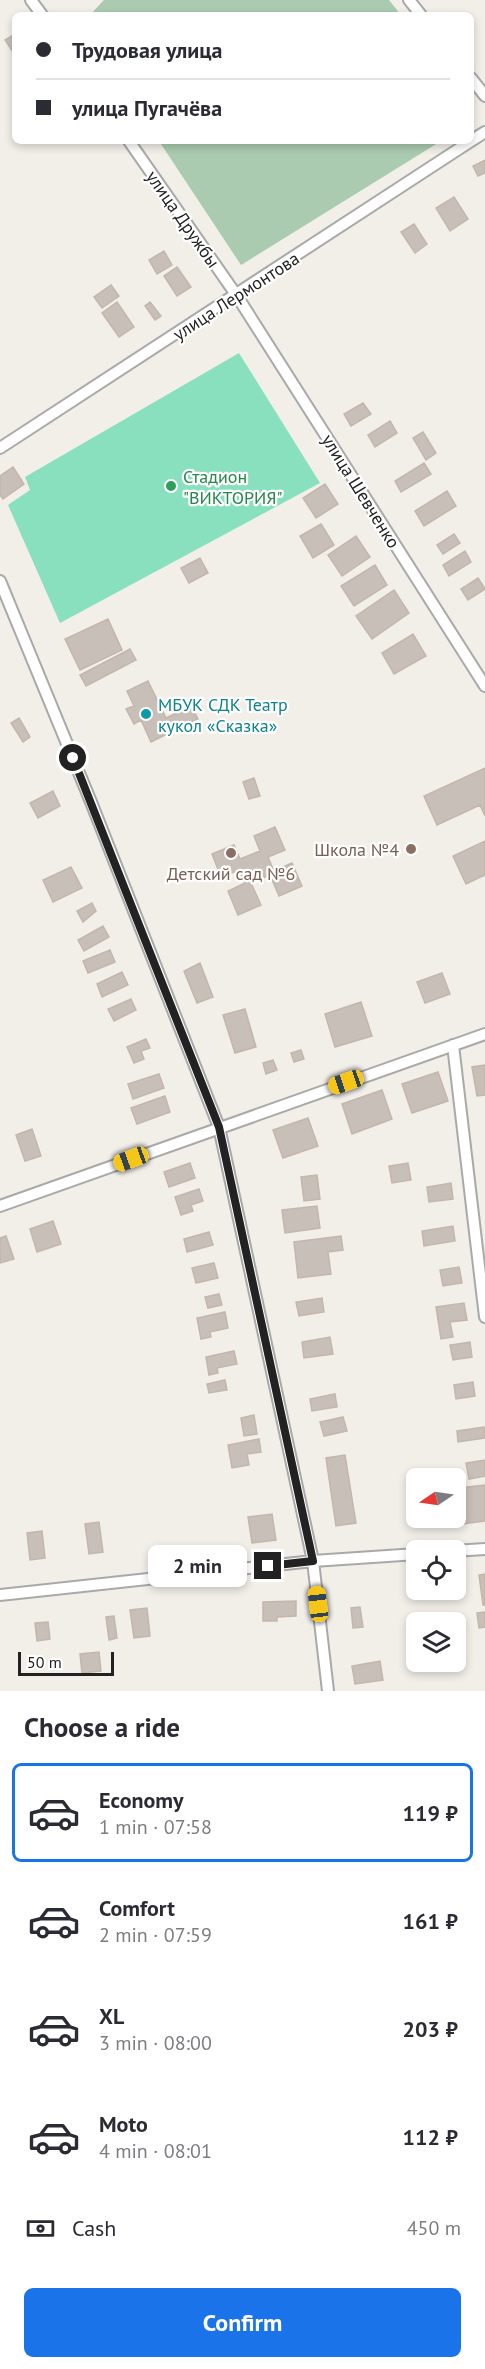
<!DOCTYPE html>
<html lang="en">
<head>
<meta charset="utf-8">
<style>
	body { margin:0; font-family:"PT Sans",sans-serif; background:#f2f2f3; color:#2b2b33; height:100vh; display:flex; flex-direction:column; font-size:22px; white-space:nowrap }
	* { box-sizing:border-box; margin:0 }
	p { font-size:20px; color:#7c7c81 }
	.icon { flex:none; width:33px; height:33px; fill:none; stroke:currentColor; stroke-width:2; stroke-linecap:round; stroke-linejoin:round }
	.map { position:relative; height:1691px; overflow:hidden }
	.drawer { display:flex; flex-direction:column; background:#fff; flex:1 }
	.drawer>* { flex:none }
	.banner { position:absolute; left:12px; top:12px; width:462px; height:132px; border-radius:9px; box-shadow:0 3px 9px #0003; display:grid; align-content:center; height:132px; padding:0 24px; background:#fff }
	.needle { width:39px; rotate:257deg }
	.controls { position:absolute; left:406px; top:1468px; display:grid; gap:12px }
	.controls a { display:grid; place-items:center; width:60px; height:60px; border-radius:9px; background:#fff; box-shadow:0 3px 9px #0003; font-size:30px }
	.scale { position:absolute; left:18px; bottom:15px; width:96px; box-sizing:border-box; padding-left:6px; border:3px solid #222; border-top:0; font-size:16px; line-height:21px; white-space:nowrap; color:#222; -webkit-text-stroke:4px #fff; paint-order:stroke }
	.end { position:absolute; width:27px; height:27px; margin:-14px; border:8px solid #222; background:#fff; box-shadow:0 0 0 3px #fff }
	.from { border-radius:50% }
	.bubble { position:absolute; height:42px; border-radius:9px; background:#fff; box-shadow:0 3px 9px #0003; font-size:20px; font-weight:600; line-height:42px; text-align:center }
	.car { position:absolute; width:18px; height:36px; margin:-18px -9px; border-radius:8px; box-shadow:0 0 4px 2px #0007; background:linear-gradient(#f5c518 24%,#345 0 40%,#f5c518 0 76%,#345 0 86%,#f5c518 0) }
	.banner b { display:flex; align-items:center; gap:21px; height:57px; font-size:22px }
	.banner b+b { border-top:2px solid #e1e1e2 }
	.banner i { width:15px; height:15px; background:#2b2b33 }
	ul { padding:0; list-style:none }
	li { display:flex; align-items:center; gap:18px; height:99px; margin:0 12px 9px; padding:0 12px; border:3px solid transparent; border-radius:9px }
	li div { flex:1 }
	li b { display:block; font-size:22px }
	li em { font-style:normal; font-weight:600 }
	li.on { border-color:#1a73e8 }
	li>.icon { width:54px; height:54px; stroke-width:1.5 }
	h2 { padding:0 24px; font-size:27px; line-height:72px }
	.pay { display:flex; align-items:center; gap:15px; height:66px; padding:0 24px; font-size:22px }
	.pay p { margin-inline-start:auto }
	.cta { display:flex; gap:12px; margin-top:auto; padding:12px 24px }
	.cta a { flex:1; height:69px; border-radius:9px; background:#1a73e8; color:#fff; font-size:24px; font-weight:600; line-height:69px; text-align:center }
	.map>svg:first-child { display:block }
	.cemetery { fill:#aacbaf }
	.pitch { fill:#88e0be }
	.building { fill:#c7bfb8; stroke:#c4b6ab; stroke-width:1.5 }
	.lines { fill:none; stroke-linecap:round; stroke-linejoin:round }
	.street-casing { stroke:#a9a9a9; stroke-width:14 }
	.street { stroke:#fff; stroke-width:10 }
	.route { stroke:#222; stroke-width:8 }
	.leisure-dot { fill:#2e9e5b; stroke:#fff; stroke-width:2 }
	.culture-dot { fill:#0f9aa8; stroke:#fff; stroke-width:2 }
	.education-dot { fill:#8d6e63; stroke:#fff; stroke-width:2 }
	.labels { text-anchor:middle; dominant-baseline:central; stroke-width:4.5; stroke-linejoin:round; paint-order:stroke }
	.street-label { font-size:18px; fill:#222; stroke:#fff }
	.leisure-label { font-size:18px; fill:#27864d; stroke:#fff; text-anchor:start }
	.culture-label { font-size:18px; fill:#0d838f; stroke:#fff; text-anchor:start }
	.education-label { font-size:18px; fill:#785e54; stroke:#fff; text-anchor:end }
</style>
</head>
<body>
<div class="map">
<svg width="485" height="1691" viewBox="0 0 485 1691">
	<rect width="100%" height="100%" fill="#f2efe9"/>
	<path class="cemetery" d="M104 0H389L401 15H90Z
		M159 141H441L241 265Z"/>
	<path class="pitch" d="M239 353 320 483 60 623 8 505 30 490 25 477Z"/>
	<path class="building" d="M15 34V55L5 40Z
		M485 160V173L478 176 473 166Z
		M454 197 468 219 450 231 436 208Z
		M414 224 427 244 415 253 401 232Z
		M164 251 172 265 157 274 149 260Z
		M177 267 191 287 177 296 164 276Z
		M111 285 119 296 102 308 94 297Z
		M117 302 134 327 119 337 102 313Z
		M150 302 161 316 155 320 145 306Z
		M363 403 371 414 351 426 344 414Z
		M390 421 397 433 375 447 368 435Z
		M423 432 436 453 426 460 413 438Z
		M424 463 431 474 401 492 395 481Z
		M13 467 24 484 3 499 0 495V476Z
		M325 484 338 504 316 518 303 498Z
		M447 491 456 506 424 526 415 511Z
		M321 524 334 545 313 558 300 536Z
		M454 534 460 543 443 554 437 545Z
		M356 536 370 557 342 576 328 555Z
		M465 551 471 562 449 576 443 565Z
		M200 558 208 573 189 583 181 568Z
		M375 565 387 585 354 606 341 586Z
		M478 578 485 589 468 600 461 589Z
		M394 590 409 613 372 639 356 616Z
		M108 619 122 650 80 670 65 639Z
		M413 634 426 656 394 674 382 653Z
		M130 649 136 660 86 686 80 675Z
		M148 681 166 718 191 706 198 719 151 742 141 720 134 724 126 709 134 706 127 691Z
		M19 718 30 737 23 742 11 723Z
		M485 768V816L480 805 437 825 424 796Z
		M254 778 260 796 249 799 243 782Z
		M53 791 60 806 38 818 30 803Z
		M275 827 285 850 268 857 274 871 292 863 302 886 279 896 270 875 251 883 261 905 238 915 228 891 245 883 239 870 221 877 212 854 234 845 240 859 260 851 254 836Z
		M485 841V875L466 884 453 856Z
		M71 867 82 888 53 902 43 880Z
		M92 903 96 911 83 922 77 911Z
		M103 926 109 937 84 951 78 940Z
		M110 950 115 962 88 973 83 961Z
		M200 963 213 997 197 1003 184 971Z
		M122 972 128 985 102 997 97 984Z
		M442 973 450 994 425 1003 417 982Z
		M131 999 136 1010 114 1021 108 1009Z
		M361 1002 372 1036 335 1047 325 1014Z
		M245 1009 256 1047 235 1053 223 1015Z
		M146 1039 150 1048 141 1051 144 1059 134 1063 127 1047Z
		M301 1050 304 1059 294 1062 291 1053Z
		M273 1060 277 1070 266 1074 263 1063Z
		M485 1065V1095L477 1096 472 1067Z
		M438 1072 448 1101 412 1113 402 1084Z
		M159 1074 164 1088 133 1099 128 1084Z
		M382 1090 392 1119 352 1134 342 1104Z
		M165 1096 170 1112 137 1124 131 1108Z
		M308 1118 318 1146 283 1158 273 1130Z
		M32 1129 41 1156 25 1161 16 1135Z
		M190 1163 195 1178 169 1187 164 1172Z
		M408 1163 411 1180 392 1183 389 1166Z
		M317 1175 320 1199 304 1201 301 1177Z
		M451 1183 453 1199 429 1202 427 1187Z
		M199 1189 203 1201 191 1205 193 1211 181 1215 175 1197Z
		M317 1206 320 1228 285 1233 282 1210Z
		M53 1221 61 1244 37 1252 30 1229Z
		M453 1226 455 1241 424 1246 422 1231Z
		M209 1232 213 1245 187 1252 184 1239Z
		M6 1236 14 1259 0 1263V1238Z
		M341 1236 343 1250 328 1252 331 1274 298 1278 294 1242Z
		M214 1263 218 1278 196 1283 192 1268Z
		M459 1267 462 1283 443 1286 440 1270Z
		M219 1294 222 1305 208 1308 205 1297Z
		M322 1298 324 1312 299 1316 296 1302Z
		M464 1303 467 1320 450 1322 453 1337 441 1339 436 1307Z
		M225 1312 228 1328 210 1332 211 1337 201 1339 197 1318Z
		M330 1337 333 1354 304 1358 302 1342Z
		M470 1342 472 1357 453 1360 450 1345Z
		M234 1351 237 1364 217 1368 218 1373 209 1375 206 1357Z
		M225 1380 227 1390 209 1393 207 1384Z
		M473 1382 475 1396 456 1399 454 1385Z
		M335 1394 337 1407 312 1411 310 1399Z
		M254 1415 257 1434 244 1436 241 1418Z
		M343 1417 347 1431 324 1436 320 1422Z
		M484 1427 485 1438 458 1442 457 1431Z
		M259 1439 261 1452 247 1454 249 1465 232 1468 228 1445Z
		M345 1455 356 1523 336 1526 326 1458Z
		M485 1460V1476L469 1479 466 1463Z
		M485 1485V1521L463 1524 459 1488Z
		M272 1514 276 1540 252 1543 248 1517Z
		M99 1522 103 1552 89 1554 85 1524Z
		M42 1531 45 1558 30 1560 27 1533Z
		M485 1574V1605H483L479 1575Z
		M296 1601V1616L277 1617V1621H263V1602Z
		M360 1607 363 1627 353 1628 351 1608Z
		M147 1608 150 1636 134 1638 130 1610Z
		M485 1612V1627L479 1628 477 1613Z
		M114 1616 117 1638 109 1640 106 1617Z
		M48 1622 50 1639 37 1641 35 1623Z
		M99 1652 101 1671 82 1673 80 1654Z
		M380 1661 383 1680 355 1684 352 1666Z"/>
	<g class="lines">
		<defs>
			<path id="street" d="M31 0 42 15
				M409 0 421 15
				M471 78 485 96
				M129 141 237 296 485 686
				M471 141 485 132
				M0 448 471 141
				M0 581 91 802 219 1127 313 1561 328 1691
				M453 1045 485 1317
				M0 1206 485 1034
				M453 1551 485 1549
				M0 1595 313 1561 417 1554"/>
		</defs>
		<use href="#street" class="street-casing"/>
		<use href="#street" class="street"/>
	</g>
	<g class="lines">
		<path class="route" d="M73 758 219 1127 313 1561 268 1566"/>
	</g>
	<circle class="leisure-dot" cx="171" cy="486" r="6"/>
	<circle class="culture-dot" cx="146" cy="714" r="6"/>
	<g class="education-dot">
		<circle cx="411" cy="849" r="6"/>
		<circle cx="231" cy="853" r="6"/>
	</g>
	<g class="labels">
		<g class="street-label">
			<text transform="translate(183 219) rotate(55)">улица Дружбы</text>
			<text transform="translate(236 296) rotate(-33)">улица Лермонтова</text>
			<text transform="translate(361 491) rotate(58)">улица Шевченко</text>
		</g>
		<g class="leisure-label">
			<text x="183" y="476">Стадион<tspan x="183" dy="21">"ВИКТОРИЯ"</tspan></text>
		</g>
		<g class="culture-label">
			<text x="158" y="704">МБУК СДК Театр<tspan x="158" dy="21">кукол «Сказка»</tspan></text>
		</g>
		<g class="education-label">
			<text x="399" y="849">Школа №4</text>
			<text x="231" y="873" text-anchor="middle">Детский сад №6</text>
		</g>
	</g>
</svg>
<div class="controls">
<a><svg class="needle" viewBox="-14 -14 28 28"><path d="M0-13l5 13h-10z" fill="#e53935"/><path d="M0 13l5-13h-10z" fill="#7c7c81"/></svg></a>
<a><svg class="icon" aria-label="locate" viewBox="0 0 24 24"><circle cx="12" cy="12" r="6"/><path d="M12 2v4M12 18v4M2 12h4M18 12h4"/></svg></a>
<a><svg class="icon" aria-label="layers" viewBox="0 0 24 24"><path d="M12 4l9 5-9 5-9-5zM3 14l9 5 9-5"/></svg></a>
</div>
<div class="scale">50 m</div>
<i class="end from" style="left:73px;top:758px"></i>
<i class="end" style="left:268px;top:1566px"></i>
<div class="bubble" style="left:148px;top:1545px;width:99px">2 min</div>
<i class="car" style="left:346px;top:1082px;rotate:251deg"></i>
<i class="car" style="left:131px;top:1159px;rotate:250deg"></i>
<i class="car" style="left:318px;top:1604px;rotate:353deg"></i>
<div class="banner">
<b><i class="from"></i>Трудовая улица</b>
<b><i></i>улица Пугачёва</b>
</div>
</div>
<section class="drawer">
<h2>Choose a ride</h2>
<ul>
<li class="on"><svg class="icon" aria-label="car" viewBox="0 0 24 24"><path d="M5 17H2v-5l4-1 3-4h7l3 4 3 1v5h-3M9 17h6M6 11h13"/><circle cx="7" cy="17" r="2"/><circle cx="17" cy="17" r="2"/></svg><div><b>Economy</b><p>1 min · 07:58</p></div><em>119 ₽</em></li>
<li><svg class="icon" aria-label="car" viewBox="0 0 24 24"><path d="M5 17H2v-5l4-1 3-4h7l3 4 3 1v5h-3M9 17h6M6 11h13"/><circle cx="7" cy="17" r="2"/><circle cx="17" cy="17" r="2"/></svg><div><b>Comfort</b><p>2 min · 07:59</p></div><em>161 ₽</em></li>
<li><svg class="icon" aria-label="car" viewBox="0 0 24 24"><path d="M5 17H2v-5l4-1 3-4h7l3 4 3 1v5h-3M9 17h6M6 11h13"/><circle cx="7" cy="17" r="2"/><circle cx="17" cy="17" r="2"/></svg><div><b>XL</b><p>3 min · 08:00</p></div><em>203 ₽</em></li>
<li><svg class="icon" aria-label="car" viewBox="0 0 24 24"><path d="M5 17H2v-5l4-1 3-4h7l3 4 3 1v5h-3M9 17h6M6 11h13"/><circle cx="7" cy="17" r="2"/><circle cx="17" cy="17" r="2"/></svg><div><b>Moto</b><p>4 min · 08:01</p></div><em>112 ₽</em></li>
</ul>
<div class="pay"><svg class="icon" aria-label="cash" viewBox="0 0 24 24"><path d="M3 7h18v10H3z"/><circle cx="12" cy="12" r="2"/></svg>Cash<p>450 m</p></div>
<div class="cta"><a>Confirm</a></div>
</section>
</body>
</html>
